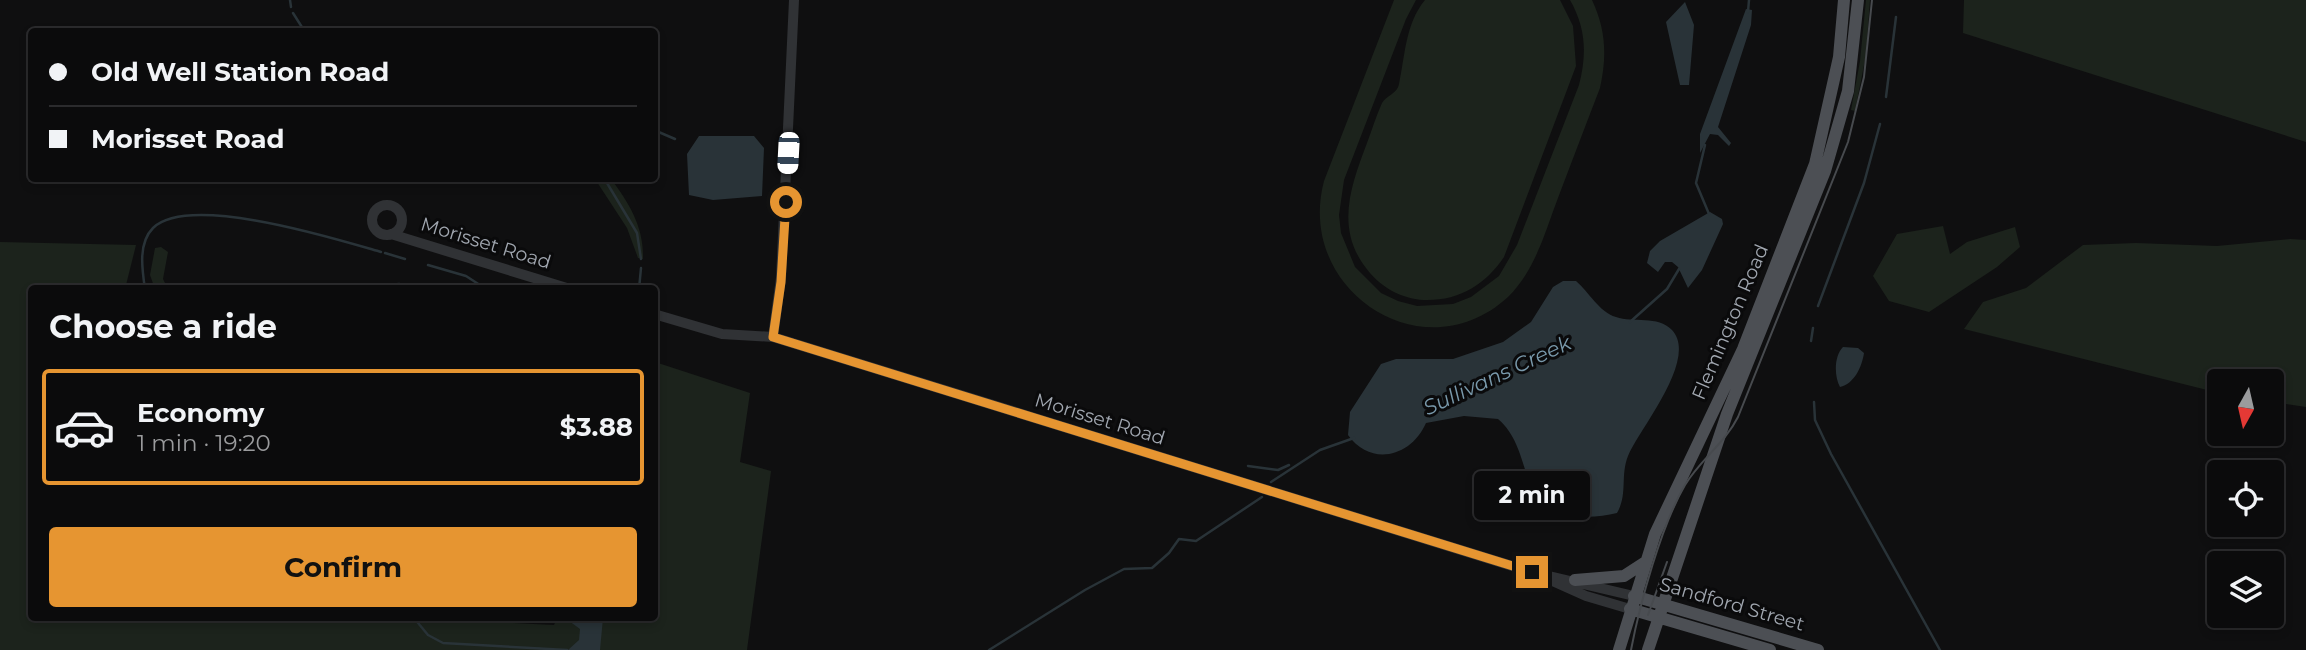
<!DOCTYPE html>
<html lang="en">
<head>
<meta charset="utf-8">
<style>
	body { margin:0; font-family:Montserrat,sans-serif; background:#19191a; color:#f1f3f6; height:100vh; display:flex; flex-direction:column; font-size:26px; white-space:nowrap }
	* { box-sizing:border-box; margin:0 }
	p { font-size:23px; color:#9a9b9d }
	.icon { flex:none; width:38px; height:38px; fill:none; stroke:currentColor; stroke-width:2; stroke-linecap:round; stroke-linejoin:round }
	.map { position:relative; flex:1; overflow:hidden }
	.panel { position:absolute; left:28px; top:285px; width:630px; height:336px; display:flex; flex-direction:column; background:#0b0b0c; border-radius:7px; box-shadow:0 4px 10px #0003,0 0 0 2px #2b2b2d }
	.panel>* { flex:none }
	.banner { position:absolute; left:28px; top:28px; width:630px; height:154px; border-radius:7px; box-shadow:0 4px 10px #0003,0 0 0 2px #2b2b2d; display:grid; align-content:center; height:154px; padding:0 21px; background:#0b0b0c }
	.needle { width:46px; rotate:188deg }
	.buttons { position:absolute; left:2207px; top:369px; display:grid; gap:14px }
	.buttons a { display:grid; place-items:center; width:77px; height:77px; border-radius:7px; background:#0b0b0c; box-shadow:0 4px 10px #0003,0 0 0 2px #2b2b2d; font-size:35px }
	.end { position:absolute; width:32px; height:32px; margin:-16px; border:9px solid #e69531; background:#111; box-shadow:0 0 0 4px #111 }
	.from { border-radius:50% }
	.bubble { position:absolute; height:49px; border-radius:7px; background:#0b0b0c; box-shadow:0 4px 10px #0003,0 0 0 2px #2b2b2d; font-size:23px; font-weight:700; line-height:49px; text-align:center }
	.car { position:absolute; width:21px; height:42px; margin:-21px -10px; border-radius:9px; box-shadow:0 0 5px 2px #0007; background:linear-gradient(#fff 24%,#345 0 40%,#fff 0 76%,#345 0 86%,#fff 0) }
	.banner b { display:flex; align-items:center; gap:24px; height:66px; font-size:26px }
	.banner b+b { border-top:2px solid #2b2b2d }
	.banner i { width:18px; height:18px; background:#f1f3f6 }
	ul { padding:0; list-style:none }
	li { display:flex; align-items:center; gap:21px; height:116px; margin:0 14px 10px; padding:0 7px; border:4px solid transparent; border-radius:7px }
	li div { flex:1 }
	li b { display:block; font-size:26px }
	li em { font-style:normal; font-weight:700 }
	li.current { border-color:#e69531 }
	li>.icon { width:63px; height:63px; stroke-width:1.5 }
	h2 { padding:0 21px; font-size:32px; line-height:84px }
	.action { display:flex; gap:14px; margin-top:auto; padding:14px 21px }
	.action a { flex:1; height:80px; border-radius:7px; background:#e69531; color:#111; font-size:28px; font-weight:700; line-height:80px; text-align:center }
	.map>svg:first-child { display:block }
	.green { fill:#1c231c }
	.water { fill:#293338 }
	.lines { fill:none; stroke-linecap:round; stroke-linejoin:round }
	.stream { stroke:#293338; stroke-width:2.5 }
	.minor { stroke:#303235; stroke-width:10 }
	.major { stroke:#4c4f54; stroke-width:12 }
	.tram { stroke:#474a4e; stroke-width:2 }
	.route { stroke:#e69531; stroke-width:9 }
	.labels { text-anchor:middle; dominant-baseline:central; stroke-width:6; stroke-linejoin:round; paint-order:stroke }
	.street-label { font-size:19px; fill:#a1a7b0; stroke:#0a0a0b }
	.water-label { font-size:21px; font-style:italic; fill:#7999ab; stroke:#0a0a0b }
</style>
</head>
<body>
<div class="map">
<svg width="2306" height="650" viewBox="0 0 2306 650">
	<rect width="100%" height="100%" fill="#0f0f10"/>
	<path class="green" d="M1394 0H1416L1406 19 1344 180 1339 215 1341 233 1355 267 1381 293 1398 301 1417 306 1453 304 1471 297 1499 276 1517 245 1579 85C1587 54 1586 28 1570 0H1592C1606 30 1607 56 1600 88 1586 124 1572 161 1558 198 1545 232 1535 271 1508 297 1423 375 1295 290 1324 181Z
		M1425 0H1560L1573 26 1576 66 1504 257C1485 285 1459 301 1424 300 1401 299 1379 286 1366 268 1335 228 1351 185 1367 143 1372 130 1376 116 1382 103 1386 96 1398 93 1399 84 1405 57 1405 24 1425 0Z
		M1866 0H1870L1866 55 1855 111 1851 110 1860 61Z
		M1964 0H2306V142L1963 33Z
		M595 179H611C629 203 644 227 643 259L638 258 627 228Z
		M1943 226 1950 254 1967 242 2015 227 2020 247 1997 267 1929 312 1889 301 1873 276 1897 234Z
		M2290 239 2306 240V407L2272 402V382H2219V393L1964 329 1983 302 2026 288 2083 245 2136 243 2217 246Z
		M0 242 136 245 125 289H32V618H413L554 625 557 618H654L655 362 750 393 740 462 771 471 747 650H0Z
		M161 247 168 252 163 279 168 289H155L150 275 155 248Z"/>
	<path class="water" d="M1685 2 1694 25 1689 85H1680L1666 22Z
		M1746 9 1752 10 1751 25 1718 127 1731 143 1729 146 1718 135 1710 134 1700 153V134Z
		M699 136H754L764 148 762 196 713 200 689 195 687 154Z
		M1710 212 1722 219 1723 224 1702 270 1688 288 1678 267 1672 262H1665L1658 272 1647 263 1650 251 1660 241Z
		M1563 281H1576C1589 292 1599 312 1616 317 1633 323 1658 315 1672 330 1699 359 1639 429 1628 456 1620 476 1628 494 1617 513 1600 517 1580 519 1563 513 1516 497 1532 448 1498 419L1464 416 1426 423C1411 457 1371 467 1348 435L1350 412 1381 364 1396 359H1453L1503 342 1531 322 1553 287Z
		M1843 347 1858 348 1864 353C1862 367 1854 384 1840 387 1834 376 1834 356 1843 347Z
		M565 618H603L600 650H568L579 640 580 629Z"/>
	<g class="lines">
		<path class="stream" d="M290 0 291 7
			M1748 12 1749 0
			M293 13 305 32
			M1886 97 1896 17
			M654 130 675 139
			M1705 145 1696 183 1709 214
			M604 178 637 233 641 259
			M385 253 405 259
			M428 265 466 276 486 289
			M381 286 399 284 410 289
			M145 289C142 269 138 243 153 228 189 193 336 239 381 252
			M639 289 641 268
			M1818 306 1864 183 1880 124
			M1630 322 1667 289 1679 269
			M1811 341 1813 328
			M1814 402 1815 420 1831 454 1940 650
			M1248 466 1278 470 1289 465
			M1271 482 1320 450 1354 438
			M414 618 428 635 443 643 567 650
			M989 650 1085 590 1124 569 1152 568 1169 553 1179 539 1196 541 1262 497"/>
		<path class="minor" d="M372 220a15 15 0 1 1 30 0a15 15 0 1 1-30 0Z
			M391 234 570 289
			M654 314 722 334 773 337 1532 572 1634 596
			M773 337 781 278 794 0
			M1548 579 1586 596 1630 609"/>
		<path class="major" d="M1575 580 1624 576 1644 563
			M1634 596 1818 650
			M1630 609 1770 650
			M1619 650 1655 534 1743 349 1815 164 1839 57 1844 0
			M1648 650 1727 414 1825 171 1848 91 1858 0"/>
		<path class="tram" d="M1648 615 1667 562
			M1631 650C1640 603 1661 526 1685 485 1700 460 1725 443 1738 417L1848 142 1864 77 1872 0"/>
	</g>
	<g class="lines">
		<path class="route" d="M786 202 781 282 773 337 1532 572"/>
	</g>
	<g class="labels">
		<g class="street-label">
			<text transform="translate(486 243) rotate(17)">Morisset Road</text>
			<text transform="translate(1730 322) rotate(-67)">Flemington Road</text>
			<text transform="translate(1100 419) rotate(17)">Morisset Road</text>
			<text transform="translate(1732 604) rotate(16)">Sandford Street</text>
		</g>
		<g class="water-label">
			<text transform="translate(1497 375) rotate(-25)">Sullivans Creek</text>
		</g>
	</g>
</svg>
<div class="buttons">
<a><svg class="needle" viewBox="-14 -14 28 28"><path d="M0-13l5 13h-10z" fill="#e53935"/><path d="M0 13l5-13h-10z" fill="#9a9b9d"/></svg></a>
<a><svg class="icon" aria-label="locate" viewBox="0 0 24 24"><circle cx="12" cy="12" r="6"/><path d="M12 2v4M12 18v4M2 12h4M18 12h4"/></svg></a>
<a><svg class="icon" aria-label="layers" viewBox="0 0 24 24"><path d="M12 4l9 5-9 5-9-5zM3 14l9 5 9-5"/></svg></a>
</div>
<i class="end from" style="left:786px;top:202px"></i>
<i class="end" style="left:1532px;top:572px"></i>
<div class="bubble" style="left:1474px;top:471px;width:116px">2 min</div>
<i class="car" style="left:788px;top:153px;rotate:183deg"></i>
<div class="banner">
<b><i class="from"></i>Old Well Station Road</b>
<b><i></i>Morisset Road</b>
</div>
<section class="panel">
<h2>Choose a ride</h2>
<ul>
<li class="current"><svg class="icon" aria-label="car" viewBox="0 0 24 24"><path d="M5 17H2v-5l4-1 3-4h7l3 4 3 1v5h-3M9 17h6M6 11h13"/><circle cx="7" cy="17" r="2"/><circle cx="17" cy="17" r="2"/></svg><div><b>Economy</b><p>1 min · 19:20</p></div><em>$3.88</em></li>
</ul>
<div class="action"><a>Confirm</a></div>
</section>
</div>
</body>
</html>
